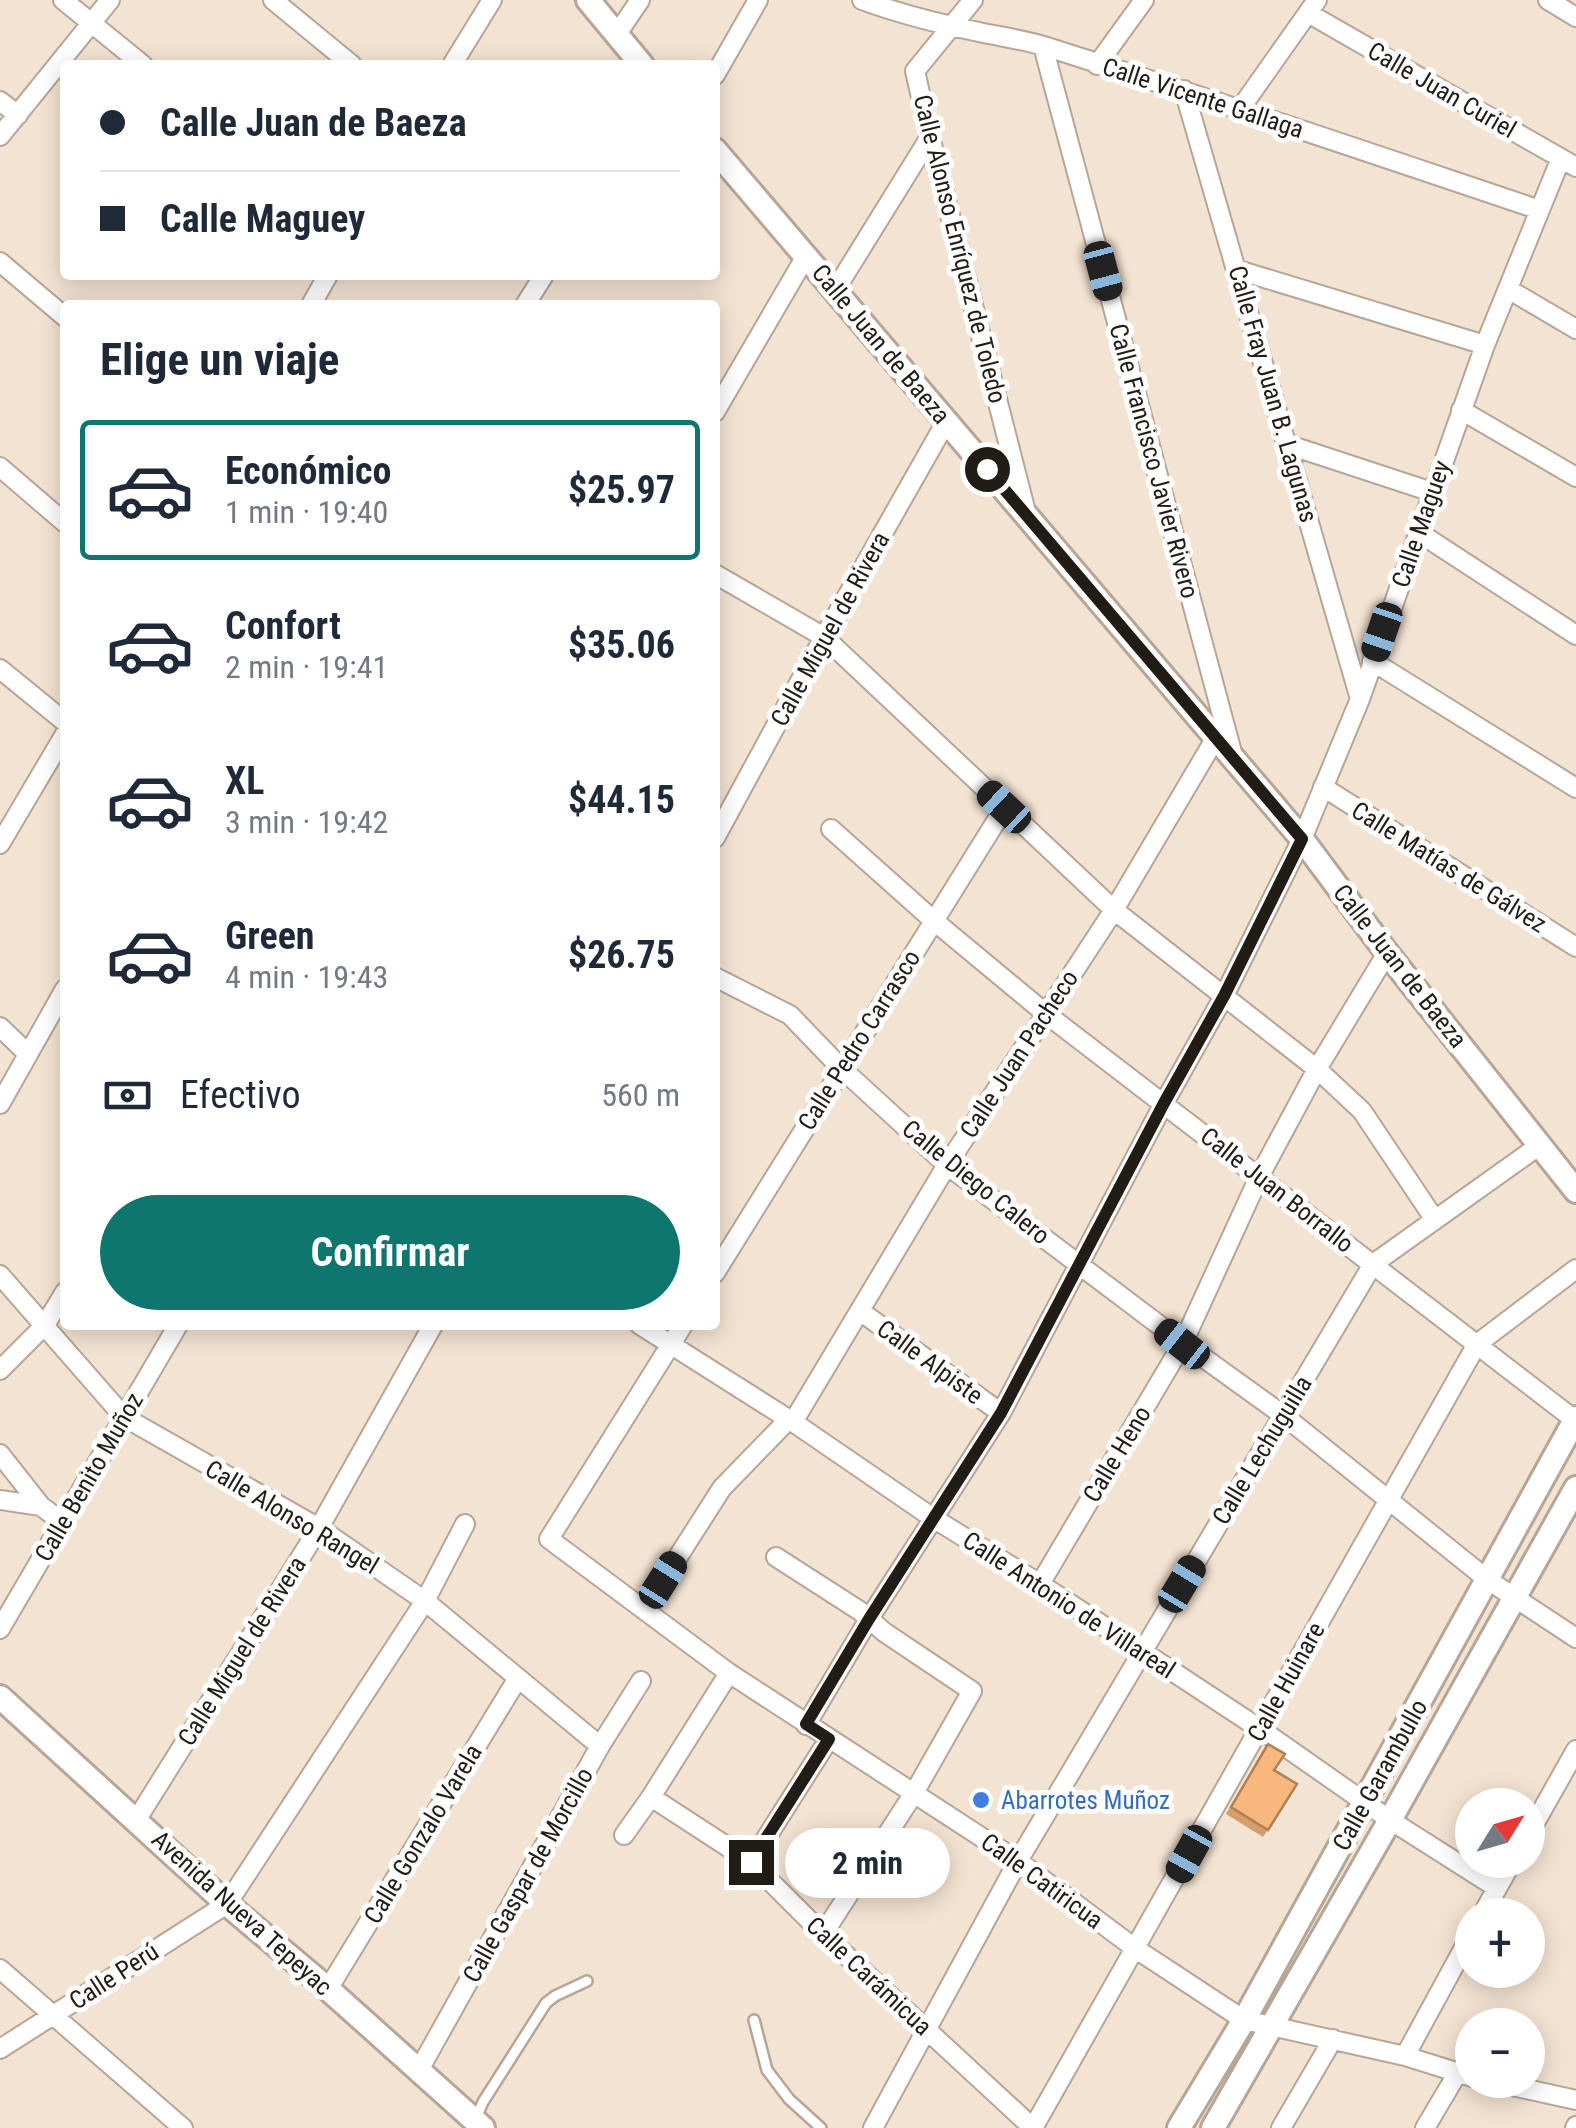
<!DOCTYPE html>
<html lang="es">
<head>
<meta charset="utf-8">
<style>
	body { margin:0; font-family:"Roboto Condensed",sans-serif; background:#f6f6f7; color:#1f2937; height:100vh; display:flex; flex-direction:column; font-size:38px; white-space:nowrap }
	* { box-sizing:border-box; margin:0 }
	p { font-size:32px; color:#747a83 }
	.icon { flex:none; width:55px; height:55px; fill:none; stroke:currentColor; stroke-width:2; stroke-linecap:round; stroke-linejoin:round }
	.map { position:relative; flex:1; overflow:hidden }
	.drawer { position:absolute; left:60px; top:300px; width:660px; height:1030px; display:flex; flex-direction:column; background:#fff; border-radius:10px; box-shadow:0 5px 25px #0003 }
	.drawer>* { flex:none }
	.hud { position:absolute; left:60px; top:60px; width:660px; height:220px; border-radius:10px; box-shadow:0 5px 25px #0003; display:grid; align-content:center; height:220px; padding:0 40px; background:#fff }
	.needle { width:65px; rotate:53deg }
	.controls { position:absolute; left:1455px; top:1788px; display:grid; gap:20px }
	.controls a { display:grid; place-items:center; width:90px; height:90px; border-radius:50%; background:#fff; box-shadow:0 5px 25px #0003; font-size:50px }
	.end { position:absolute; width:45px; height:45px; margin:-22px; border:12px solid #221c17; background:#fff; box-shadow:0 0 0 5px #fff }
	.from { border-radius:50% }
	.bubble { position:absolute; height:70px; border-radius:35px; background:#fff; box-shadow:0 5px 25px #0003; font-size:32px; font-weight:700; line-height:70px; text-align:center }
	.car { position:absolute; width:30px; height:60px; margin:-30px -15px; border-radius:12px; box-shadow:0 0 8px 2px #0007; background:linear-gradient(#222 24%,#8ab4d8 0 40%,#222 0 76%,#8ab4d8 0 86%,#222 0) }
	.hud b { display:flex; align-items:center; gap:35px; height:95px; font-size:38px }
	.hud b+b { border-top:2px solid #e0e1e3 }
	.hud i { width:25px; height:25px; background:#1f2937 }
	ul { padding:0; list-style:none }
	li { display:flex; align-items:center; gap:30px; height:140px; margin:0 20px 15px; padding:0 20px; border:5px solid transparent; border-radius:10px }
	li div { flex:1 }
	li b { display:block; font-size:38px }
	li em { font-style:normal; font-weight:700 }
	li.selected { border-color:#0f766e }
	li>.icon { width:90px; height:90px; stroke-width:1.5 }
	h2 { padding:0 40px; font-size:45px; line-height:120px }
	.pay { display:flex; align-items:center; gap:25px; height:110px; padding:0 40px; font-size:38px }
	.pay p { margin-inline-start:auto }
	.primary-button { display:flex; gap:20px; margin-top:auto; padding:20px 40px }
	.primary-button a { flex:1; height:115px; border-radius:60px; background:#0f766e; color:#fff; font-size:40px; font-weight:700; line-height:115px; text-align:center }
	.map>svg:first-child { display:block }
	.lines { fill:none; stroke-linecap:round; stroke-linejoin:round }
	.service-casing { stroke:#b6a697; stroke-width:14 }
	.minor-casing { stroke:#b6a697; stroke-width:22 }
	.tertiary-casing { stroke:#b6a697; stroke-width:28 }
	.service { stroke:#fff; stroke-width:9 }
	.minor { stroke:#fff; stroke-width:18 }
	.tertiary { stroke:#fff; stroke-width:22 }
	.wall { fill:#d59e6c }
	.building { fill:#f8b87d; stroke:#ae8158; stroke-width:2.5 }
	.route { stroke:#221c17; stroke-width:12 }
	.shop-dot { fill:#3f7fe0; stroke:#fff; stroke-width:4 }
	.labels { text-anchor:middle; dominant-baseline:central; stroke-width:10; stroke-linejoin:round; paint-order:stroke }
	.street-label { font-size:25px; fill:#221c17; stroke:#fff }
	.shop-label { font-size:25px; fill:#366cbe; stroke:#fff; text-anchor:start }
</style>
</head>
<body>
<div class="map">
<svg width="1576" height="2128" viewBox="0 0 1576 2128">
	<rect width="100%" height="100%" fill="#f3e3d2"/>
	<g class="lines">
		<defs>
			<path id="service" d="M754 2020 767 2070 789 2099 821 2128
				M476 2118 483 2102 546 2003 555 1996 587 1981"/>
			<path id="minor" d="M63 0 143 65
				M273 0 352 65
				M862 0C900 14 940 24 979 32 1002 37 1025 40 1047 47 1212 99 1376 155 1540 210
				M973 0 915 71 930 137 1027 516
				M1548 0 1576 17
				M1308 13 1576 167
				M617 34 640 0
				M1043 46 1233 756
				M452 65 492 0
				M1097 65 1144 0
				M715 75 758 0
				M1184 90 1360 699
				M0 101 18 115
				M1240 109 1317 0
				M0 136 110 0
				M0 262 65 317
				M1238 270 1485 345
				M1508 289 1576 329
				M834 292 930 137
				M311 305 328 275
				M525 305 544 275
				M1461 410 1576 477
				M715 412 806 256
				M1286 444 1432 492
				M0 467 65 523
				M1418 532 1576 635
				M715 574 824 637 1114 910 1317 1069 1362 1111 1435 1220
				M1372 661 1576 788
				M0 669 65 722
				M1323 787 1576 947
				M831 829 933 920 1045 1013 1575 1420
				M715 838 824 637 946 422
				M0 844 65 734
				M715 977 790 1015 841 1068 947 1165 1183 1343 1283 1415 1488 1580 1576 1638
				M0 1027 27 1053
				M0 1104 65 989
				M715 1273 1005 807
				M0 1275 124 1417 319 1528 425 1601 600 1746
				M860 1311 1001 1413
				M640 1325 793 1422 933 1518 1040 1584 1260 1729 1390 1820 1497 1888
				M683 1325 549 1539 729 1673 1018 1861 1136 1949 1244 2020 1405 2056 1472 2077
				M0 1370 45 1325 65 1292
				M793 1422 947 1165 1114 910 1215 739
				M0 1454 41 1506 62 1522
				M0 1500 41 1506
				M776 1557 860 1611 884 1632 972 1691 914 1793 823 1934
				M1040 1584 1183 1343 1259 1177 1317 1069 1387 953
				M644 1610 722 1488 789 1419
				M0 1629 178 1325
				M806 1725 869 1619 1001 1413 1164 1103 1224 996 1302 839 1360 699 1485 345 1561 158
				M651 1797 751 1862 823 1934 1033 2128
				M137 1819 319 1528 433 1325
				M624 1835 651 1797 729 1673
				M1528 1835 1576 1750
				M751 1862 829 1739
				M1482 1915 1513 1860
				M0 1969 183 2128
				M328 1989 518 1678
				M0 2049 227 1904 425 1601 465 1524
				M1405 2056 1472 1933
				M419 2070 600 1746 641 1681
				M1485 2080 1576 2100
				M873 2128 1018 1861 1373 1264 1540 1145
				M1033 2128 1477 1344 1576 1269
				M1281 2128 1333 2039
				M1425 2128 1457 2074
				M1575 2128 1576 2126"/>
			<path id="tertiary" d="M588 0 642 65
				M715 150 1302 839 1387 953 1576 1191
				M0 1697 227 1904 328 1989 483 2128
				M1179 2128 1244 2020 1576 1418
				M1213 2128 1390 1820 1576 1488"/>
		</defs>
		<use href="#service" class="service-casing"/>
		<use href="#minor" class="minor-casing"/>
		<use href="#tertiary" class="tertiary-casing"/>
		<use href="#service" class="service"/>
		<use href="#minor" class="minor"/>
		<use href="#tertiary" class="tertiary"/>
	</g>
	<path class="wall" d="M1263 1752 1274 1770 1297 1784 1263 1837 1226 1814Z"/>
	<path class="building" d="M1268 1744 1285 1754 1274 1770 1297 1784 1268 1830 1231 1807Z"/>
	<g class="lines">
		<path class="route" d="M751 1862 829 1739 806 1724 869 1619 1001 1413 1164 1103 1224 996 1302 839 987 469"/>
	</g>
	<circle class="shop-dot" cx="981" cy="1800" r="10"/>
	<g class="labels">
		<g class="street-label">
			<text transform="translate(1442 90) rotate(30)">Calle Juan Curiel</text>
			<text transform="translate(1203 98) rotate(18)">Calle Vicente Gallaga</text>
			<text transform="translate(960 249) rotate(76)">Calle Alonso Enríquez de Toledo</text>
			<text transform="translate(881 344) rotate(50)">Calle Juan de Baeza</text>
			<text transform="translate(1273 394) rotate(74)">Calle Fray Juan B. Lagunas</text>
			<text transform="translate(1154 461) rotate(75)">Calle Francisco Javier Rivero</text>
			<text transform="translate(1421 524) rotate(-71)">Calle Maguey</text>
			<text transform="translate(830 629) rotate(-61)">Calle Miguel de Rivera</text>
			<text transform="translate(1449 867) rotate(32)">Calle Matías de Gálvez</text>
			<text transform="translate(1400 966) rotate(52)">Calle Juan de Baeza</text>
			<text transform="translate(859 1040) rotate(-58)">Calle Pedro Carrasco</text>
			<text transform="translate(1019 1054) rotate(-57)">Calle Juan Pacheco</text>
			<text transform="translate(976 1182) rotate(39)">Calle Diego Calero</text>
			<text transform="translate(1277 1190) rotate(38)">Calle Juan Borrallo</text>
			<text transform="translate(930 1362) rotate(36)">Calle Alpiste</text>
			<text transform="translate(1262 1450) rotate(-59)">Calle Lechuguilla</text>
			<text transform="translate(1117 1454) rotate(-59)">Calle Heno</text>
			<text transform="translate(89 1477) rotate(-60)">Calle Benito Muñoz</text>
			<text transform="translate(292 1517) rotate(31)">Calle Alonso Rangel</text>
			<text transform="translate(1069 1605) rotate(33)">Calle Antonio de Villareal</text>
			<text transform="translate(242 1651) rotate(-58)">Calle Miguel de Rivera</text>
			<text transform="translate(1286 1682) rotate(-61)">Calle Huinare</text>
			<text transform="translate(1380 1775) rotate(-61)">Calle Garambullo</text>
			<text transform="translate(423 1834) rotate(-59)">Calle Gonzalo Varela</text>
			<text transform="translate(528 1875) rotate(-61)">Calle Gaspar de Morcillo</text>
			<text transform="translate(1042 1881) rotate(36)">Calle Catiricua</text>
			<text transform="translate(242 1913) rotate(42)">Avenida Nueva Tepeyac</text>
			<text transform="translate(114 1976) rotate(-33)">Calle Perú</text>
			<text transform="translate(869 1976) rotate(43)">Calle Carámicua</text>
		</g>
		<g class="shop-label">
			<text x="1001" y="1800">Abarrotes Muñoz</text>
		</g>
	</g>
</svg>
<div class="controls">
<a><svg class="needle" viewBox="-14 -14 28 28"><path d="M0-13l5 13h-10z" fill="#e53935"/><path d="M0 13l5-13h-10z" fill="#747a83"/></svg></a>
<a>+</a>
<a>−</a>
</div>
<i class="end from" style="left:987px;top:469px"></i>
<i class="end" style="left:751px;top:1862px"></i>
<div class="bubble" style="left:785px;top:1828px;width:165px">2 min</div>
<i class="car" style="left:1103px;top:271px;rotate:165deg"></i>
<i class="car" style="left:1382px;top:632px;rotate:199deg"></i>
<i class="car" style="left:1004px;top:807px;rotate:313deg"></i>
<i class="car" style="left:1182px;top:1344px;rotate:308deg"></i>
<i class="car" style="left:663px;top:1580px;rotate:32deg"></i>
<i class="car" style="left:1182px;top:1584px;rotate:31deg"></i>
<i class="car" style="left:1189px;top:1854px;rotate:209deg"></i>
<div class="hud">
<b><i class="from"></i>Calle Juan de Baeza</b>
<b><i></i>Calle Maguey</b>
</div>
<section class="drawer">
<h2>Elige un viaje</h2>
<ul>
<li class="selected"><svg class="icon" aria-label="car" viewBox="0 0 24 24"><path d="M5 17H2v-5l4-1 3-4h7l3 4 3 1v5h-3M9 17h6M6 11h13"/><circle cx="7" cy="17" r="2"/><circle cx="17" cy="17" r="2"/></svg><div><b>Económico</b><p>1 min · 19:40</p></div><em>$25.97</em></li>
<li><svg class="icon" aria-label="car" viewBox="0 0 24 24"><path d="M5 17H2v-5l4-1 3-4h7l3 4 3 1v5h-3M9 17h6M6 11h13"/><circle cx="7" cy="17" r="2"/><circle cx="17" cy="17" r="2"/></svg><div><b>Confort</b><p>2 min · 19:41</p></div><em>$35.06</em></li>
<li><svg class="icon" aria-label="car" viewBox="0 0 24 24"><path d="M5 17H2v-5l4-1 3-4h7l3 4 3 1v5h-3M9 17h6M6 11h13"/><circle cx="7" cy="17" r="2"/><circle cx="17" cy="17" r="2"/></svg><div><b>XL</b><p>3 min · 19:42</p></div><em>$44.15</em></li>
<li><svg class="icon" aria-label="car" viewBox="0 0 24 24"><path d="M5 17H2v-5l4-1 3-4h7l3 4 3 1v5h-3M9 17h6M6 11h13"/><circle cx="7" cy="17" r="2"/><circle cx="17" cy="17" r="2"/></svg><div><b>Green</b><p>4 min · 19:43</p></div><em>$26.75</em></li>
</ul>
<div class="pay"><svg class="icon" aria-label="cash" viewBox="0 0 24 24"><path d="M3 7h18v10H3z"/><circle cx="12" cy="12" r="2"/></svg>Efectivo<p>560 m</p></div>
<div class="primary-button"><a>Confirmar</a></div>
</section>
</div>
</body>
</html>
